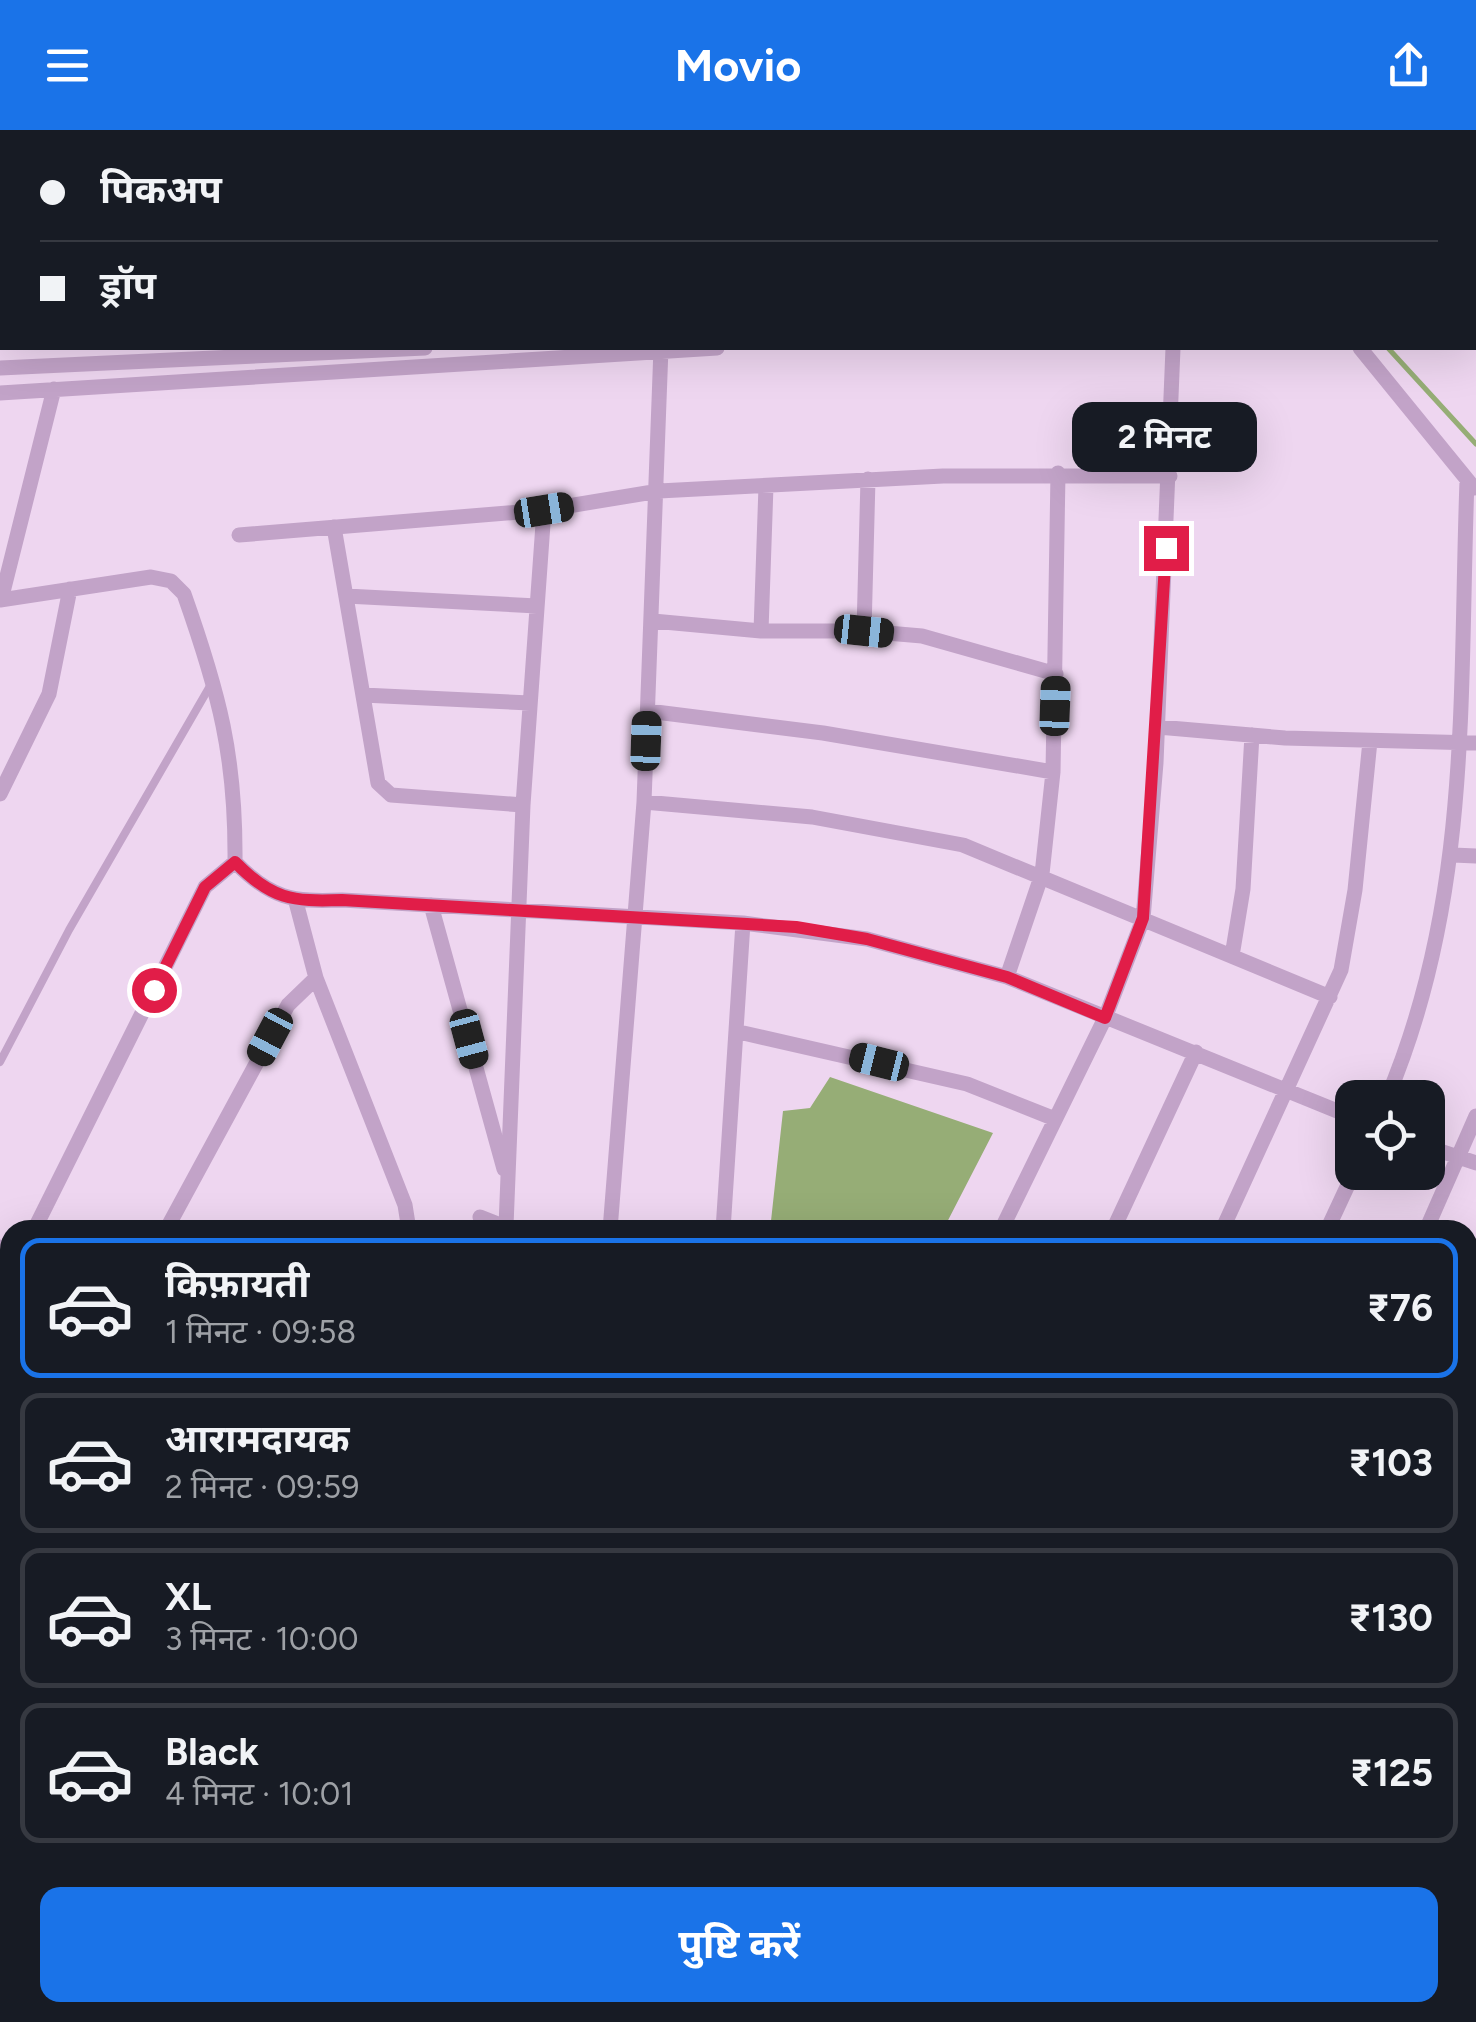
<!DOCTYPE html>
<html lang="hi">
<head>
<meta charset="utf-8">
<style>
	body { margin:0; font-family:Figtree,"Noto Sans Devanagari",sans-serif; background:#20242c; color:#f1f3f6; height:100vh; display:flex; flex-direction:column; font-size:38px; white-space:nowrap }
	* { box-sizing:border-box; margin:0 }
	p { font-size:32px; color:#9ea1a6 }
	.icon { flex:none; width:55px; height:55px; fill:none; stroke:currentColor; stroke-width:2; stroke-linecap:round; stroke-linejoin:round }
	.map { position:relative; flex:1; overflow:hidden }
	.sheet { position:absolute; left:0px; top:1090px; width:1478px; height:802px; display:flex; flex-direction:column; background:#171b24; border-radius:30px 30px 0 0; box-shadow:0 10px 40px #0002 }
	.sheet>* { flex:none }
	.top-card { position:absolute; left:0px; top:0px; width:1478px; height:220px; box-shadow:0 10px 40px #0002; display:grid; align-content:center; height:220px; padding:0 40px; background:#171b24 }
	.tools { position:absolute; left:1335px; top:950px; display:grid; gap:20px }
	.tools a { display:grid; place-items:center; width:110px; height:110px; border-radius:20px; background:#171b24; box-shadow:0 10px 40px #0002; font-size:50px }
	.end { position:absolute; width:45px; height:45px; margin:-22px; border:12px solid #e11d48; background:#fff; box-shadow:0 0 0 5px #fff }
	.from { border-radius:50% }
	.bubble { position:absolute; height:70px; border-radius:20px; background:#171b24; box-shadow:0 10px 40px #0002; font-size:32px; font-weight:700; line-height:70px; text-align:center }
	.car { position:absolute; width:30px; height:60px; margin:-30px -15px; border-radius:12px; box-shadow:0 0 8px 2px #0007; background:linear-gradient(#222 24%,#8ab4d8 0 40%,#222 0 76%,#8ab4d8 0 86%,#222 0) }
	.top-card b { display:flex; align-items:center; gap:35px; height:95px; font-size:38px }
	.top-card b+b { border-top:2px solid #363941 }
	.top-card i { width:25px; height:25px; background:#f1f3f6 }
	ul { padding:18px 0 0; list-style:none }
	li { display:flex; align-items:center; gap:30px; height:140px; margin:0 20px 15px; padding:0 20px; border:5px solid #363941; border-radius:20px }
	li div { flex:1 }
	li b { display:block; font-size:38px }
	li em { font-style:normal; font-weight:700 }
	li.active { border-color:#1a73e8 }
	li>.icon { width:90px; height:90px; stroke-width:1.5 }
	.cta { display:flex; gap:20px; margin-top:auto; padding:20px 40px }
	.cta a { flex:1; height:115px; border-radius:20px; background:#1a73e8; color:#fff; font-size:40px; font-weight:700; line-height:115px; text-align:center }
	header { display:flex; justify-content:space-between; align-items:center; height:130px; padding:0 40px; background:#1a73e8; color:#fff; font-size:45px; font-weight:700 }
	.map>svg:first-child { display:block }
	.water { fill:#96ad76 }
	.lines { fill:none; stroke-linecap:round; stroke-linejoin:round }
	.stream { stroke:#96ad76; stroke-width:5 }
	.lane { stroke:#c2a3c8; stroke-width:8 }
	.street { stroke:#c2a3c8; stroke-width:15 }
	.primary { stroke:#6c5675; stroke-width:25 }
	.route { stroke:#e11d48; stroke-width:12 }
</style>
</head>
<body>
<header><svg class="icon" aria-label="menu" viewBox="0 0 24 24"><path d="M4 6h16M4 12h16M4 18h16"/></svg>Movio<svg class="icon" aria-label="share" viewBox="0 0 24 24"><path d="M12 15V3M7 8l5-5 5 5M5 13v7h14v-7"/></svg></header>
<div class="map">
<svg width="1476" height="1892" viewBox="0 0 1476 1892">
	<rect width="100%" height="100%" fill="#eed6f0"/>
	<path class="water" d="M830 947 993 1003 943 1100H770L783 981 810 978Z"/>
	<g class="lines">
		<path class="stream" d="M1388 218 1476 314"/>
		<path class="lane" d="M0 932 69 800 210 556"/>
		<path class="street" d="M1180 0 1181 2
			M1285 0V2
			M0 2 22 0
			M176 2V0
			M287 2 288 0
			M404 2 405 0
			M1072 2 1105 0
			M1316 2 1317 0
			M1401 2V0
			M1475 4 1476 0
			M0 116H2
			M1475 154H1476
			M1360 218 1474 358
			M0 238 425 218
			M0 263 717 218
			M334 397 378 653 391 665 523 675
			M239 405 544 380 659 361 943 346H1170
			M346 466 537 476
			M0 470 151 447 171 451 184 464C219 563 236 626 235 732 271 769 292 772 342 770L743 793 867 809 1007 847 1352 987
			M1 470 54 259
			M653 491 761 501H864L922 506 1056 544
			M761 501 766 356
			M864 501 868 349
			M363 565 530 573
			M648 581 823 603 1053 642
			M1158 597 1285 608 1476 613
			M0 664 49 564 70 459
			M644 672 812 687 963 715 1330 867
			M1453 725 1476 726
			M296 772 316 848 405 1075 409 1100
			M431 775 504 1039
			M1232 826 1243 759 1252 605
			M1007 847 1042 744 1053 642 1058 343
			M739 902 967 954 1055 989
			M1387 968C1472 767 1459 564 1467 351
			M1428 1017 1476 1033
			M480 1087 513 1100
			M506 1096 523 675 544 380
			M34 1100 205 757 235 732
			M166 1100 288 875 316 848
			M610 1100 644 672 661 218
			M723 1100 743 793
			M1001 1100 1105 888 1143 789 1156 633 1173 218
			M1113 1100 1196 922
			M1222 1100 1341 840 1355 760 1370 611
			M1327 1100 1354 1042
			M1426 1100 1476 986
			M0 1117 10 1121
			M0 1169 10 1148
			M1468 1298 1476 1283
			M1468 1523 1475 1513
			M0 1823 10 1827
			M1137 1882 1153 1892
			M107 1892 112 1882
			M1195 1892 1202 1882"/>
		<path class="primary" d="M0 1560 10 1565
			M0 1588 10 1593
			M493 1882 509 1892
			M536 1882 552 1892
			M594 1882 611 1892"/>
	</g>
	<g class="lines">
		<path class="route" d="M154 860 205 757 235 732C271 769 292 772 342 770L796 797 867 809 1007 847 1105 888 1143 788 1166 418"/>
	</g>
</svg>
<div class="tools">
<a><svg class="icon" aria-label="locate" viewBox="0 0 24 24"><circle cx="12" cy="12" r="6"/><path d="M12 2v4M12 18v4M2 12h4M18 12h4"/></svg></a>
</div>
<i class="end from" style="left:154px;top:860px"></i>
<i class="end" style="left:1166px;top:418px"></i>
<div class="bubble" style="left:1072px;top:272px;width:185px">2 मिनट</div>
<i class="car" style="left:544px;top:380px;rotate:81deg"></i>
<i class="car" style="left:864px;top:501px;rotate:96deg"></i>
<i class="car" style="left:1055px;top:576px;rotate:2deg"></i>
<i class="car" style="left:646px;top:611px;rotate:2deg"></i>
<i class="car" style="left:270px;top:907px;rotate:208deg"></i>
<i class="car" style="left:469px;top:909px;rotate:165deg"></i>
<i class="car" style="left:879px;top:932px;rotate:284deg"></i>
<div class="top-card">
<b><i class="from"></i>पिकअप</b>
<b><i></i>ड्रॉप</b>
</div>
<section class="sheet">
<ul>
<li class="active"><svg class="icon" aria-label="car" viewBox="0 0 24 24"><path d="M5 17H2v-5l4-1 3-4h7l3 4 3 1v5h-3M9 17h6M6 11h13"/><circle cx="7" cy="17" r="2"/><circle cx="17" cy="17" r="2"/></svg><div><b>किफ़ायती</b><p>1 मिनट · 09:58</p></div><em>₹76</em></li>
<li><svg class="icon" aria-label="car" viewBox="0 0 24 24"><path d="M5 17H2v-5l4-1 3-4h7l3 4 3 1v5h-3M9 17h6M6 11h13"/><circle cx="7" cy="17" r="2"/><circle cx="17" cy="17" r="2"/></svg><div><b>आरामदायक</b><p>2 मिनट · 09:59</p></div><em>₹103</em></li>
<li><svg class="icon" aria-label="car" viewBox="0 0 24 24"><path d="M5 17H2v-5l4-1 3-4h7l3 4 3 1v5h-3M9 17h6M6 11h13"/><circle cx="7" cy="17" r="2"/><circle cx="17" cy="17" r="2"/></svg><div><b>XL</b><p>3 मिनट · 10:00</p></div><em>₹130</em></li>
<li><svg class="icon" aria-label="car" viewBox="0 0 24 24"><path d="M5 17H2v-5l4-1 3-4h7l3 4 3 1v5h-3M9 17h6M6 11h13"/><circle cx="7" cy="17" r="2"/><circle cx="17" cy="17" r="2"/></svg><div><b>Black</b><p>4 मिनट · 10:01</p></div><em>₹125</em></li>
</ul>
<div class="cta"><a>पुष्टि करें</a></div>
</section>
</div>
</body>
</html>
